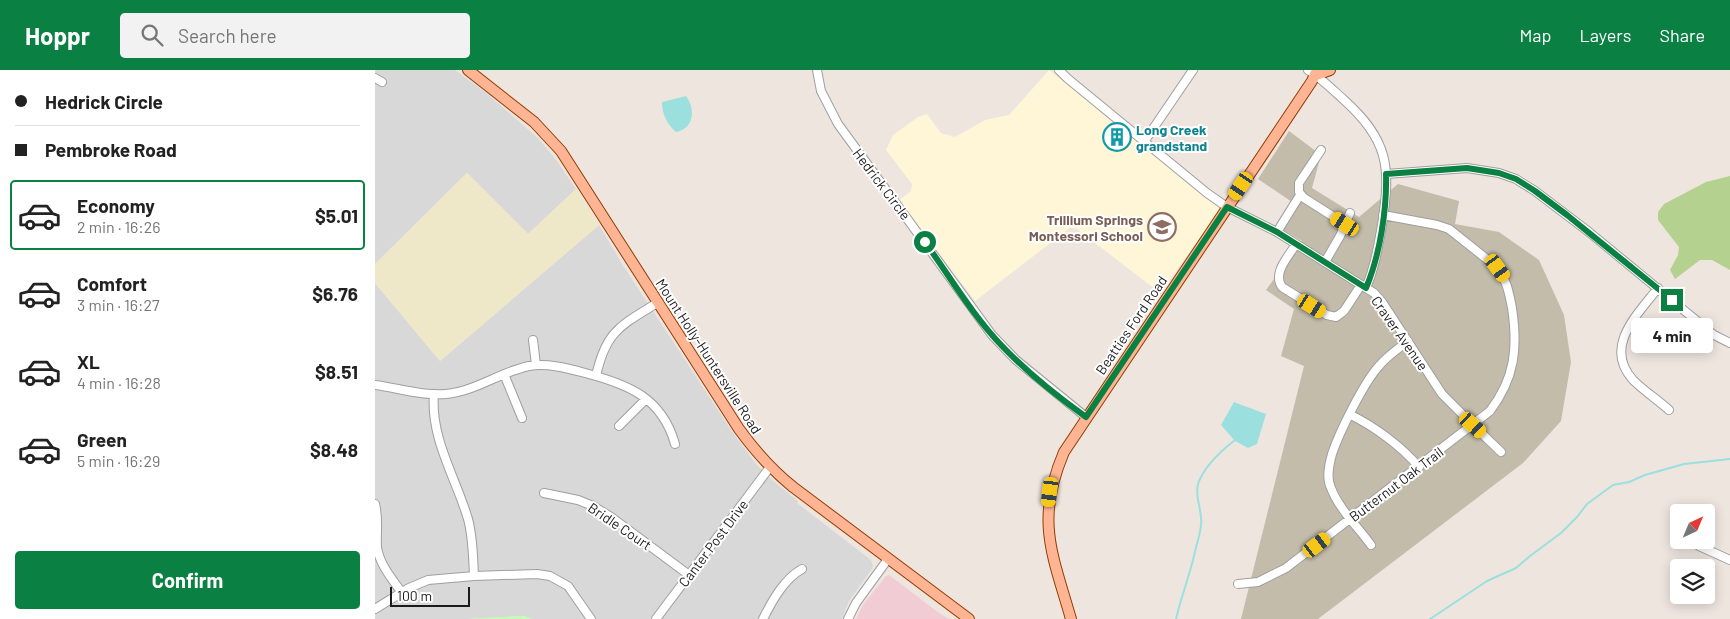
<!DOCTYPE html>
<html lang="en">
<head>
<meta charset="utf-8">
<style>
	body { margin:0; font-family:Barlow,sans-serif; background:#f2f2f2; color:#222; height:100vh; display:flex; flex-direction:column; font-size:19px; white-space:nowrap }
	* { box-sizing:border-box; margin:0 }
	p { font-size:16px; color:#767676 }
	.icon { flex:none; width:28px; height:28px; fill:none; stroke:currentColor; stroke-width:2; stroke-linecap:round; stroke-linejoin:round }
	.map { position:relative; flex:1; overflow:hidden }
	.side { display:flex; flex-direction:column; background:#fff; width:375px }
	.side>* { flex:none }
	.banner { display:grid; align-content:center; height:110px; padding:0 15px; background:#fff }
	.needle { width:32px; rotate:44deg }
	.tools { position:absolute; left:1295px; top:434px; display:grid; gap:10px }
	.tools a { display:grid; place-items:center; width:45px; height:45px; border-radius:5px; background:#fff; box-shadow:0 2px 12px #0003; font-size:25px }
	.scale { position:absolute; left:15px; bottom:12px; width:80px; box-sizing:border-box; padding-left:5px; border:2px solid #1b1b1b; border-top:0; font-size:14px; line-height:18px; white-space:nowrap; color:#1b1b1b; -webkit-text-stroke:4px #fff; paint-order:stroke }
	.end { position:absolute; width:22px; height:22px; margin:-11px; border:6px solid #0b8043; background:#fff; box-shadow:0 0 0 2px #fff }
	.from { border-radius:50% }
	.bubble { position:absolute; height:35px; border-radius:5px; background:#fff; box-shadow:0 2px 12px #0003; font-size:16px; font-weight:700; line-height:35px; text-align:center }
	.car { position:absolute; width:15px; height:30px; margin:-15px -8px; border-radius:6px; box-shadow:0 0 4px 1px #0007; background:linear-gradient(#f5c518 24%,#345 0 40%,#f5c518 0 76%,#345 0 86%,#f5c518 0) }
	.banner b { display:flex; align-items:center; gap:18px; height:48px; font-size:19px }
	.banner b+b { border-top:1px solid #e0e0e0 }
	.banner i { width:12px; height:12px; background:#222 }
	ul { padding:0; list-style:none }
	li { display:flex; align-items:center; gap:15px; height:70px; margin:0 10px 8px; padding:0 5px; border:2px solid transparent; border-radius:5px }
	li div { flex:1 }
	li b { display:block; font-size:19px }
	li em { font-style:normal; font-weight:700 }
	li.selected { border-color:#0b8043 }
	li>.icon { width:45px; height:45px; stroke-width:1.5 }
	.button { display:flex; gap:10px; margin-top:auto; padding:10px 15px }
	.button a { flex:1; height:58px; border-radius:5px; background:#0b8043; color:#fff; font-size:20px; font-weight:700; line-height:58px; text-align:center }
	header { display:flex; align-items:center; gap:30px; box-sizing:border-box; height:70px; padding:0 25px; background:#0b8043; color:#fff }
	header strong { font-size:24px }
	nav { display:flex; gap:28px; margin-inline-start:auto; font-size:18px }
	.search { width:350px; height:45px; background:#f2f2f2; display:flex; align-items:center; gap:12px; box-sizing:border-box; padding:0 18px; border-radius:5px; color:#767676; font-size:19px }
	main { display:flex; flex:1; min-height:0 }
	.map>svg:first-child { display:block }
	.residential { fill:#d9d8d8 }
	.commercial { fill:#f1ccd4 }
	.education { fill:#fff5d7 }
	.construction { fill:#c3bcaa }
	.farmland { fill:#efe8c8 }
	.forest { fill:#b4d190 }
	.park { fill:#c3fdb7 }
	.water { fill:#9be0de }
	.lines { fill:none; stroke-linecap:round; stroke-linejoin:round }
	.stream { stroke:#9be0de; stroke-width:2 }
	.minor-casing { stroke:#9f9f9f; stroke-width:10 }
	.major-casing { stroke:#923c00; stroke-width:12 }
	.minor { stroke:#fff; stroke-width:8 }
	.major { stroke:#ffb593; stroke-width:10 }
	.route { stroke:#0b8043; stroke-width:6 }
	.labels { text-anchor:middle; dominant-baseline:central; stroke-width:4; stroke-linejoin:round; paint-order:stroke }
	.culture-label { font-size:14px; font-weight:bold; fill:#0d838f; stroke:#fff; text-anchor:start }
	.street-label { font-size:14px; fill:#1b1b1b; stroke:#fff }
	.education-label { font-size:14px; font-weight:bold; fill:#785e54; stroke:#fff; text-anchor:end }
</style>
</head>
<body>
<header>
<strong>Hoppr</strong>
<div class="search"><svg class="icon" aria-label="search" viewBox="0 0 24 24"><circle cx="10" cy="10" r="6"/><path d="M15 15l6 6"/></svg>Search here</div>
<nav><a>Map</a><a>Layers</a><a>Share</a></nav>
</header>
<main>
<section class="side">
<div class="banner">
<b><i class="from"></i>Hedrick Circle</b>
<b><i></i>Pembroke Road</b>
</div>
<ul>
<li class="selected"><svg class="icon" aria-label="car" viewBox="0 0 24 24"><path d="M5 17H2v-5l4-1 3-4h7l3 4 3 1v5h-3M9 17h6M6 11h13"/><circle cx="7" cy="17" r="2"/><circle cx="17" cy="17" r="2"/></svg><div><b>Economy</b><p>2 min · 16:26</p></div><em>$5.01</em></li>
<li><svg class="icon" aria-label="car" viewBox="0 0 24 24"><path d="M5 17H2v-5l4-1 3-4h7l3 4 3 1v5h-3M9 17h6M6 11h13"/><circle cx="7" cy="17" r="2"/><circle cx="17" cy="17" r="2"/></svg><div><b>Comfort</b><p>3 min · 16:27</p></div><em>$6.76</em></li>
<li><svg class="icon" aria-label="car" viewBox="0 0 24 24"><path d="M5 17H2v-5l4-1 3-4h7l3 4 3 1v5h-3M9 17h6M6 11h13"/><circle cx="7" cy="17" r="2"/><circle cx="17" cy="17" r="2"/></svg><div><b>XL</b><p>4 min · 16:28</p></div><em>$8.51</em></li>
<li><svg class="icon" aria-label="car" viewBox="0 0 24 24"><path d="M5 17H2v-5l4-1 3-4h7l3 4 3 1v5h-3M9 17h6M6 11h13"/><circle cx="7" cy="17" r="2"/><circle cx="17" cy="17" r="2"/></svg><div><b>Green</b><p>5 min · 16:29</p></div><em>$8.48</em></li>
</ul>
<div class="button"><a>Confirm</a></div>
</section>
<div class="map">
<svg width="1355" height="549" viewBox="0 0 1355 549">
	<rect width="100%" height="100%" fill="#eee5df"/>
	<path class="residential" d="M0 0H80L110 22 163 68 182 91 201 119 153 164 92 103 0 194Z
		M224 155 249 197 358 363 382 395 397 410 423 431 422 433 496 490 498 496 497 499 474 531 467 549H156L149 546 91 549H0V213L65 291Z"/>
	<path class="commercial" d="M514 505 564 543 574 549H481L488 535 511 506Z"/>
	<path class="education" d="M674 0 847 137 785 223 702 159 695 158 600 231 524 130 536 121 537 114 511 80 518 65 543 47 552 44 566 63 580 67 610 50 634 45Z"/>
	<path class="construction" d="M914 61 946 85 937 118 984 147 1023 114 1084 131 1080 154 1124 162 1164 190 1189 245 1196 292 1186 351 1148 393 943 549H866L929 296 906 286 919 239 891 220 927 171 901 156 917 132 883 109Z"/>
	<path class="farmland" d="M92 103 153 164 201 119 224 155 65 291 0 213V194Z"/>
	<path class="forest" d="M1355 106V200L1337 190H1325L1300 209 1295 200 1303 185 1304 177 1283 150V142L1289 134 1331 112Z"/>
	<path class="park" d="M150 546 156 549H91Z"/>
	<path class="water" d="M311 26C321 39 319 59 301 62 292 54 287 44 287 32Z
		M859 332 891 344 882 374 873 378 860 371 846 355Z"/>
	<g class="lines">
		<path class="stream" d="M801 549C806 527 814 507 819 486 821 475 825 466 826 455 828 440 819 428 823 414 829 396 846 381 860 370
			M1055 549 1112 511 1141 498 1155 486 1186 463 1202 447 1212 434 1238 415 1254 412 1270 405 1309 394 1355 389"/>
		<defs>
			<path id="minor" d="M442 0 446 21 463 54 617 265 641 290 711 347
				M684 0 692 8 832 123 852 137 902 162 999 223 1007 232 1067 324 1098 355 1126 382
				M933 0C946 8 957 19 968 29 1014 70 1016 97 1007 155 1003 177 1000 197 991 218
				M0 8 7 12
				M769 72 818 0
				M946 80 924 113V122L929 128 970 154
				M1011 104 1092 98 1124 103 1141 109 1160 121 1214 162 1339 265 1355 273
				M902 162 925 125
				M921 174C914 186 897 203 907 217L952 245 961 247 969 241 986 215
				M950 192 965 166 975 143
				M1283 218C1262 245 1228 277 1258 310 1269 321 1283 330 1294 340
				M158 270 161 295
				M129 304 147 348
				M221 306C231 261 245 256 282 233
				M0 315C23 318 48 326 71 324 101 321 125 302 154 296 172 293 192 298 210 303 252 314 287 327 300 374
				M59 324C55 368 81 408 93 449 98 467 98 487 99 506
				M976 345C1000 357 1026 376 1044 397
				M244 356 271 329
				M169 423 203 430 218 436 236 447 314 505
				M0 434C4 449 1 462 2 477 4 494 18 510 27 523
				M996 475C983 457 964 439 956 418 951 408 954 395 957 384 964 363 989 312 1004 296 1012 286 1023 279 1033 271
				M1324 476 1355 490
				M863 514 883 512 911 498 1115 341C1140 308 1143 278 1137 238 1134 223 1132 211 1123 198L1074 159 1062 155 1008 145
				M0 539 34 518 53 510 99 506 162 504 175 506 193 516 216 549
				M281 549 395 397
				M388 549C397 531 409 509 427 499
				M473 549 481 533 513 489"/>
			<path id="major" d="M93 0 159 52 186 81 364 359C380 381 397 400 418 417L594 549
				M941 5 955 0
				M696 549C677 483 660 450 689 382L937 11 942 0"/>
		</defs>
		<use href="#minor" class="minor-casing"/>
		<use href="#major" class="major-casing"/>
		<use href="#minor" class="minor"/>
		<use href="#major" class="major"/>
	</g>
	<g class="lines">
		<path class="route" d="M550 172C575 207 598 246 628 277 652 302 683 327 711 347L852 137 902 162 991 218C1005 185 1012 139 1011 104L1092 98 1124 103 1141 109 1160 121 1192 145 1297 230"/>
	</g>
	<defs>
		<symbol id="building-ring" viewBox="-11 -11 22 22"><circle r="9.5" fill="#fff" stroke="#0f9aa8" stroke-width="1.5"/><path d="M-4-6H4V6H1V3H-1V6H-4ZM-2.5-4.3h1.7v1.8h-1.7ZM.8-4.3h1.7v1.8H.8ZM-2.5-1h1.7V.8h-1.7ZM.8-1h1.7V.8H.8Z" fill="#0f9aa8"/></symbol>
		<symbol id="school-ring" viewBox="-11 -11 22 22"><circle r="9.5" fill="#fff" stroke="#8d6e63" stroke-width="1.5"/><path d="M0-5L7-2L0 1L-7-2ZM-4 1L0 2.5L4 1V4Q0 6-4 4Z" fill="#8d6e63"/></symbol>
	</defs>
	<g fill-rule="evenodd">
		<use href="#building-ring" x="726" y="51" width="32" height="32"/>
		<use href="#school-ring" x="771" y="141" width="32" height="32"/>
	</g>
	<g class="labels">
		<g class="culture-label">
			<text x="761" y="59">Long Creek<tspan x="761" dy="16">grandstand</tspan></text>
		</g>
		<g class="street-label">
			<text transform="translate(507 114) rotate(53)">Hedrick Circle</text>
			<text transform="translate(756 255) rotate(-56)">Beatties Ford Road</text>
			<text transform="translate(1025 263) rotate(55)">Craver Avenue</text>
			<text transform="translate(334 286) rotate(57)">Mount Holly-Huntersville Road</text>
			<text transform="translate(1021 414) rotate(-37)">Butternut Oak Trail</text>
			<text transform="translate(245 456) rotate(34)">Bridle Court</text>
			<text transform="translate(338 473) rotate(-53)">Canter Post Drive</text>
		</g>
		<g class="education-label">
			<text x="768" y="149">Trillium Springs<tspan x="768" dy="16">Montessori School</tspan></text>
		</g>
	</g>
</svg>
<div class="tools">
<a><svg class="needle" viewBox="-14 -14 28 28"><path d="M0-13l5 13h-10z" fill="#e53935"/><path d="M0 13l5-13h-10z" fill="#767676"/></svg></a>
<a><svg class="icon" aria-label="layers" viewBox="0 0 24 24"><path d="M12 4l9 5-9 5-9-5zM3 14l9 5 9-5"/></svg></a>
</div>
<div class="scale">100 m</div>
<i class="end from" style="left:550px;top:172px"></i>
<i class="end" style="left:1297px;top:230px"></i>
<div class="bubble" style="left:1256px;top:248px;width:82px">4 min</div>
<i class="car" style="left:866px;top:116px;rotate:214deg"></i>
<i class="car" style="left:970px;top:154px;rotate:302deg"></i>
<i class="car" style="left:1123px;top:198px;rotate:144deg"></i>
<i class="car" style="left:937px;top:236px;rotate:122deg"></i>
<i class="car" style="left:1098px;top:355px;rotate:132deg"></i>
<i class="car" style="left:675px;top:422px;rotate:187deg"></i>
<i class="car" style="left:942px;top:475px;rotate:53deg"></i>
</div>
</main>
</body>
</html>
